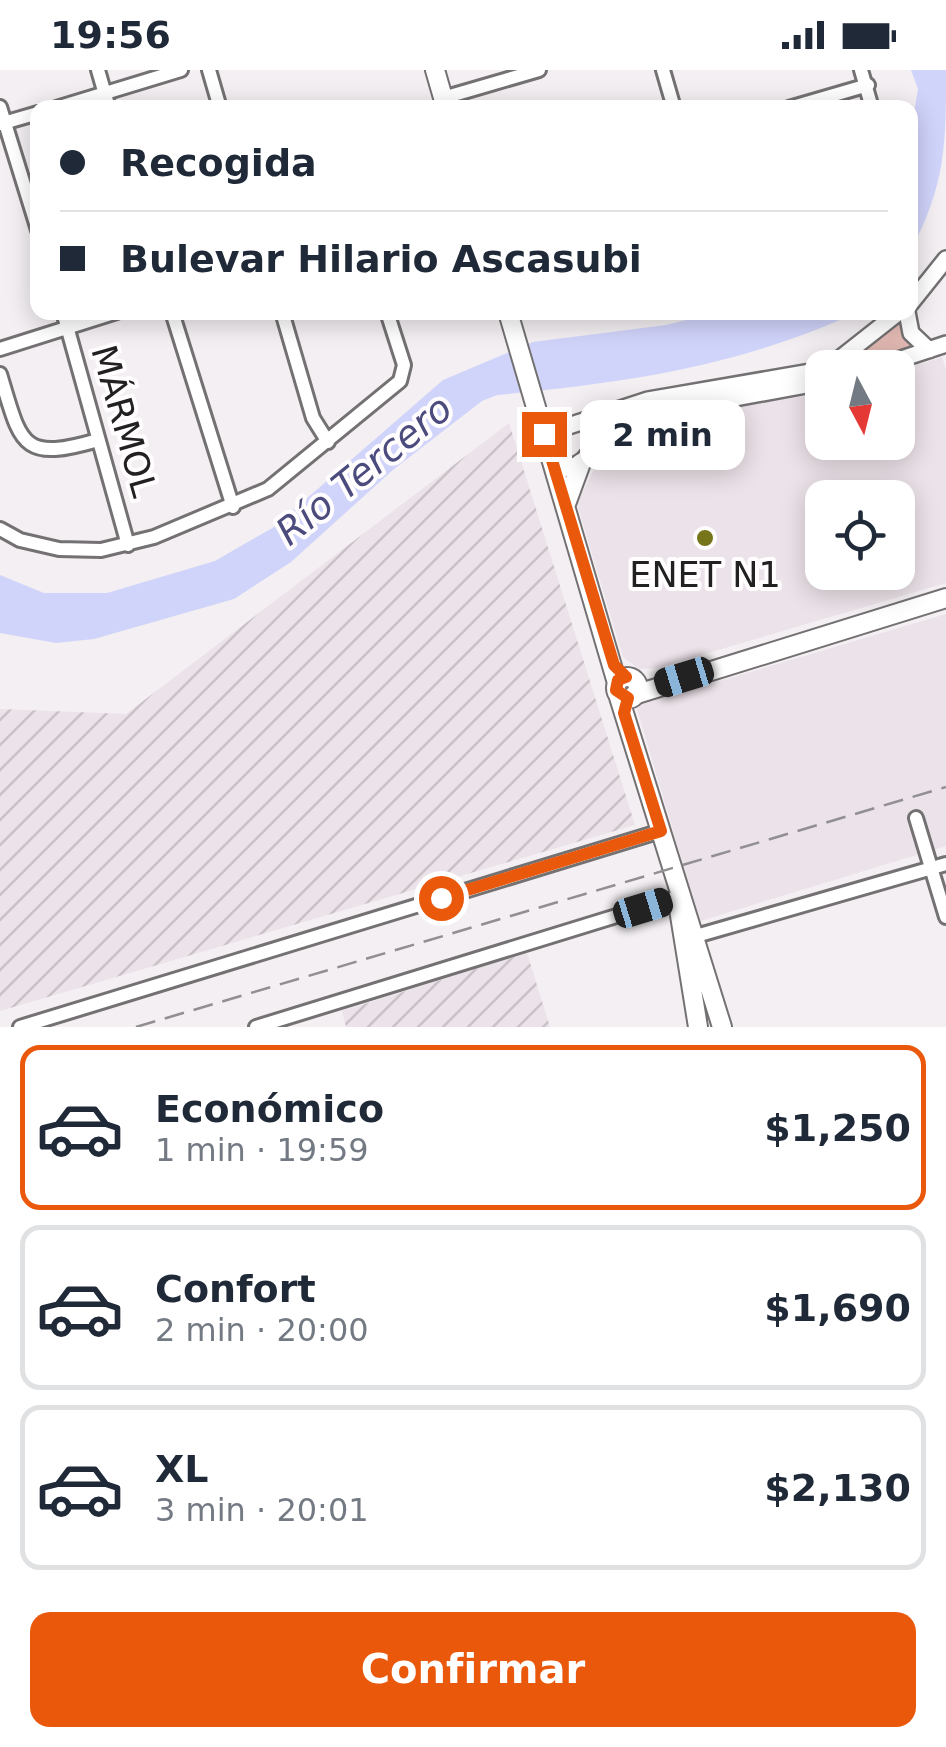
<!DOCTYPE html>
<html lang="es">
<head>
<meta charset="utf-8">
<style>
	body { margin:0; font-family:"DejaVu Sans",sans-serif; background:#f6f6f7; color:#1f2937; height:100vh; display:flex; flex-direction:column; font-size:38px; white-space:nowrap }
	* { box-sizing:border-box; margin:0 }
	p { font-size:32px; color:#747a83 }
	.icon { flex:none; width:55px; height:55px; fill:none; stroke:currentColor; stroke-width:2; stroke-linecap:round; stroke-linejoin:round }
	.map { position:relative; height:957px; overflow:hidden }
	.side { display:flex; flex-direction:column; background:#fff; flex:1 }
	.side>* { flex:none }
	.banner { position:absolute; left:30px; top:30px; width:888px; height:220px; border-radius:20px; box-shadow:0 5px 25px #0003; display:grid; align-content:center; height:220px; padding:0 30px; background:#fff }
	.needle { width:65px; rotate:173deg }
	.tools { position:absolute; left:805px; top:280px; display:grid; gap:20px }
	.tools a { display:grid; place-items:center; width:110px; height:110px; border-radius:20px; background:#fff; box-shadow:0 5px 25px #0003; font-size:50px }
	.end { position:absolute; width:45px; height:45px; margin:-22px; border:12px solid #ea580c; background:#fff; box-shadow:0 0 0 5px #fff }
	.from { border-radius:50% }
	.bubble { position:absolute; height:70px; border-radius:20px; background:#fff; box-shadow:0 5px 25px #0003; font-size:32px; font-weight:700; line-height:70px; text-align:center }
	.car { position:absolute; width:30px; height:60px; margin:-30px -15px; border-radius:12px; box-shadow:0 0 8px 2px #0007; background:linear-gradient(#222 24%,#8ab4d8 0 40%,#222 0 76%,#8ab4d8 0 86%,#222 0) }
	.banner b { display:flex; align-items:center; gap:35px; height:95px; font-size:38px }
	.banner b+b { border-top:2px solid #e0e1e3 }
	.banner i { width:25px; height:25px; background:#1f2937 }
	ul { padding:18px 0 0; list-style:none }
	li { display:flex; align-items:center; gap:30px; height:165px; margin:0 20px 15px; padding:0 10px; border:5px solid #e0e1e3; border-radius:20px }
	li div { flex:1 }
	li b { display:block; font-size:38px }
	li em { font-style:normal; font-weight:700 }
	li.active { border-color:#ea580c }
	li>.icon { width:90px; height:90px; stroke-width:1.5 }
	.primary-button { display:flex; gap:20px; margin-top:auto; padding:20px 30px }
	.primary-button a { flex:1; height:115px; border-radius:20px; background:#ea580c; color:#fff; font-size:40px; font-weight:700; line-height:115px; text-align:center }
	.status { display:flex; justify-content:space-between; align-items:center; height:70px; padding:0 50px; background:#fff; direction:ltr }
	.status svg { height:28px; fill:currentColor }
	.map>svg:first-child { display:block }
	.built { fill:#ece2e9; fill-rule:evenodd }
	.industrial { fill:url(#industrial-furrows) }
	.grass { fill:url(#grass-tufts) }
	.water { fill:#d1d4fa }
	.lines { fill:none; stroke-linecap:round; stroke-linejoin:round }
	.minor-casing { stroke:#747173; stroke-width:18 }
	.tertiary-casing { stroke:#747173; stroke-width:20 }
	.secondary-casing { stroke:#747173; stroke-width:22 }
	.minor { stroke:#fff; stroke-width:12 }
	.tertiary { stroke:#fff; stroke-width:15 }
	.secondary { stroke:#fff; stroke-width:18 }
	.rail { stroke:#918f91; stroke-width:2.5; stroke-dasharray:20 10; stroke-linecap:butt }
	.route { stroke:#ea580c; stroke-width:12 }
	.poi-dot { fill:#76751a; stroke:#fffdfe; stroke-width:4 }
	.labels { text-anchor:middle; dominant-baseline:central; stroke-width:8; stroke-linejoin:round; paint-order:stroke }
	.street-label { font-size:35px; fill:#222122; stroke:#fffdfe }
	.poi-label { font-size:35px; fill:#222122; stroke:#fffdfe }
	.water-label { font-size:38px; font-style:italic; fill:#4b4b7d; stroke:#fffdfe }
</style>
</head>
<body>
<div class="status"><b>19:56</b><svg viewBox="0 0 49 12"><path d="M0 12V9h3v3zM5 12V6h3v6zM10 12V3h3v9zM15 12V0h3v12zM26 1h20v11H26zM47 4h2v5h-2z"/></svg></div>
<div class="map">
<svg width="946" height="957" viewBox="0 0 946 957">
	<defs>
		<pattern id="industrial-furrows" width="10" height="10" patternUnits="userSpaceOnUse" patternTransform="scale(2.5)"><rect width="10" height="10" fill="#ece2e9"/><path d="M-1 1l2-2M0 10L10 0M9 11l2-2" fill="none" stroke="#cac2c8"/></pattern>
		<pattern id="grass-tufts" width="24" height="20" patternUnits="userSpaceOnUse" patternTransform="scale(2.5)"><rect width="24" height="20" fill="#e4bab4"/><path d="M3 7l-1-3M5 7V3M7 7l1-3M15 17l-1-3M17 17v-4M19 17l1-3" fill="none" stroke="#c3a09a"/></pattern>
	</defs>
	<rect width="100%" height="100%" fill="#f3eff2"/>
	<path class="built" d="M942 287 946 300V513L657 598 639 599 623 587 577 434 604 379 654 350 822 323V372H898V301ZM822 428H898V502H822Z
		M946 544V776L700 851 636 636Z"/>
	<path class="industrial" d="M509 353 635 755 0 941V639L126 644Z
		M527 883 550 957H346L342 941Z"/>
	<path class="grass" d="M902 249 915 279 854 297 837 298Z"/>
	<path class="water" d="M911 0H946C946 75 946 114 910 182V67L918 19Z
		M714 243H856C733 298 630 312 497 325L482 331 394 399 291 492 234 529 94 569 56 573 0 563V505L44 523H107L215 491 274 457 443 310 533 272 666 255Z"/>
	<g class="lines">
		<defs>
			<path id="minor" d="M98 0 109 38
				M209 0 220 38
				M663 0 674 38
				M861 0 872 38
				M443 28 539 0
				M0 37 38 160
				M56 38 181 0
				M789 38 868 15
				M0 54 38 43
				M63 242 128 475
				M172 242 233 437
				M282 242 313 348 328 372
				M0 279 117 242
				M0 304C21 373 20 393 98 370
				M0 459 20 470 59 479 101 480 154 467 268 419 400 311 404 295 387 242
				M916 748 946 847
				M689 868 946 794
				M20 957 661 761
				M256 957 678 827"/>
			<path id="tertiary" d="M910 234 946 189
				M907 242 911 263 929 280
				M828 298 899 242
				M874 298 946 274
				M544 364 648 330 822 300
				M555 402 581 393 608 361 632 347 822 312"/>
			<path id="secondary" d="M435 0 446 38
				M508 242 617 613
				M566 434 581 393
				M616 618a11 11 0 1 1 22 0a11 11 0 1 1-22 0Z
				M618 624 722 957
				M634 625 946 528
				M678 833 698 957"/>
		</defs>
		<use href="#minor" class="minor-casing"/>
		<use href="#tertiary" class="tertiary-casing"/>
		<use href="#secondary" class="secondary-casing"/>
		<use href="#minor" class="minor"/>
		<use href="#tertiary" class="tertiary"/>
		<use href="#secondary" class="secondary"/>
		<path class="rail" d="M136 957 946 717"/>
	</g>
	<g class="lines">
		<path class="route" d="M441 828 661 761 624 643 628 628 616 620 618 610 626 607 614 595 544 364"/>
	</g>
	<circle class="poi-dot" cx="705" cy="468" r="10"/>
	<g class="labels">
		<g class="street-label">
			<text transform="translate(124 351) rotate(74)">MÁRMOL</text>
		</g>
		<g class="poi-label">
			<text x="705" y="505">ENET N1</text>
		</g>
		<g class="water-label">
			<text transform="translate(364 400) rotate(-39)">Río Tercero</text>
		</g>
	</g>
</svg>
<div class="tools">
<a><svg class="needle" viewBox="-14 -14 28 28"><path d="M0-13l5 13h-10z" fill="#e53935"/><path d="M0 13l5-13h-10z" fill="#747a83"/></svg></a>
<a><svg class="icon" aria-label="locate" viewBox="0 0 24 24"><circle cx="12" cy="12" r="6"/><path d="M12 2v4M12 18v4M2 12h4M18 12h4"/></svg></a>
</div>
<i class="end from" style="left:441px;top:828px"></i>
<i class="end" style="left:544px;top:364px"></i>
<div class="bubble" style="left:580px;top:330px;width:165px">2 min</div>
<i class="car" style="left:684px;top:607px;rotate:253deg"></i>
<i class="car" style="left:643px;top:838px;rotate:73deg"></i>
<div class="banner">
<b><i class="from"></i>Recogida</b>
<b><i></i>Bulevar Hilario Ascasubi</b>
</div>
</div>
<section class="side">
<ul>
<li class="active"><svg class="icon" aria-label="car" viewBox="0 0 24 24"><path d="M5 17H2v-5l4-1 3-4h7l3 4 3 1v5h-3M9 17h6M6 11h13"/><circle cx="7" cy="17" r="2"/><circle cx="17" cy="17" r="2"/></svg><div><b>Económico</b><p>1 min · 19:59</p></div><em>$1,250</em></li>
<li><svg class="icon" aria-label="car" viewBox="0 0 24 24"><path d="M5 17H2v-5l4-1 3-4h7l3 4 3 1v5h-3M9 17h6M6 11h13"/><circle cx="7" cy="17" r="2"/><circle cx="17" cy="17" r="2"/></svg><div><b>Confort</b><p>2 min · 20:00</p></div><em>$1,690</em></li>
<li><svg class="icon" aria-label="car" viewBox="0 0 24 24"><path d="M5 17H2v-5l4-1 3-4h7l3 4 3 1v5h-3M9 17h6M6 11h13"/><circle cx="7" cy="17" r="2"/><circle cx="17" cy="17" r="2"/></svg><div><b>XL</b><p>3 min · 20:01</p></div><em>$2,130</em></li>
</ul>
<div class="primary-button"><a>Confirmar</a></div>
</section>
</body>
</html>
